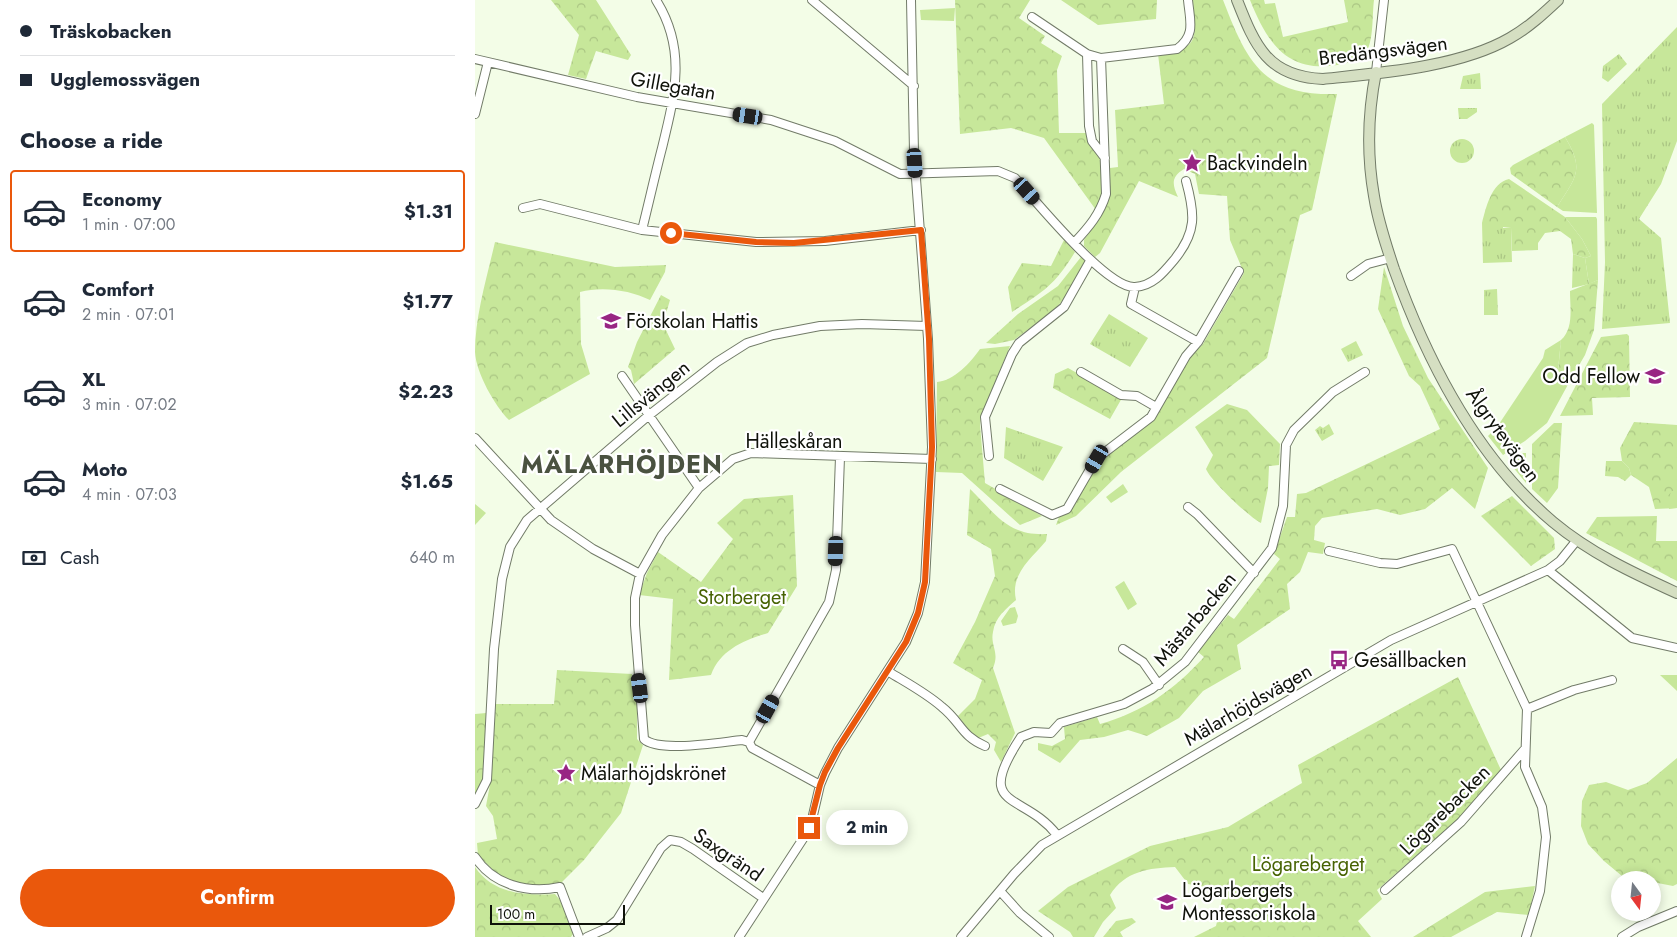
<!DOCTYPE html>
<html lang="en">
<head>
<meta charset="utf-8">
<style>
	body { margin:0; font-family:Jost,sans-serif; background:#f2f2f3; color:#1f2937; height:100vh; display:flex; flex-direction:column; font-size:19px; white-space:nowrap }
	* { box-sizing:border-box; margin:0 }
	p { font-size:16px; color:#747a83 }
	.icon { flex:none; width:28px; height:28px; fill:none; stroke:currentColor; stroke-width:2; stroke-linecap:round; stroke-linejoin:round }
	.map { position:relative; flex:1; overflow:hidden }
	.drawer { display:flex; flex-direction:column; background:#fff; width:475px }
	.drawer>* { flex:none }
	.hud { display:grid; align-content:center; height:110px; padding:0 20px; background:#fff }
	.needle { width:32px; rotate:165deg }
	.tools { position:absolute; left:1136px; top:871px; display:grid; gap:10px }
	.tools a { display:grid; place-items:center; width:50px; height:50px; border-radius:50%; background:#fff; box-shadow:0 2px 12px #0003; font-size:25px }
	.scale { position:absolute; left:15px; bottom:12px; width:135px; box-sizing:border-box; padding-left:5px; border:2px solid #0f120a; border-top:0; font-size:14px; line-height:18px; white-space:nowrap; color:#0f120a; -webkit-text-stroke:4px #fff; paint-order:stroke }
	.end { position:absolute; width:22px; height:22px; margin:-11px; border:6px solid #ea580c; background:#fff; box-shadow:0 0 0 2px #fff }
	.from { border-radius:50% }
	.bubble { position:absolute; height:35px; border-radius:18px; background:#fff; box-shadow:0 2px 12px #0003; font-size:16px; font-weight:700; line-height:35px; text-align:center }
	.car { position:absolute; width:15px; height:30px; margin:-15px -8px; border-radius:6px; box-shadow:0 0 4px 1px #0007; background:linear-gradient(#222 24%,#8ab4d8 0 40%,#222 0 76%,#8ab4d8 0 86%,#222 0) }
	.hud b { display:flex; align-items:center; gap:18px; height:48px; font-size:19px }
	.hud b+b { border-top:1px solid #e0e1e3 }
	.hud i { width:12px; height:12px; background:#1f2937 }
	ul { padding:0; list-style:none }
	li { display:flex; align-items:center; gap:15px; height:82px; margin:0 10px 8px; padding:0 10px; border:2px solid transparent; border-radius:5px }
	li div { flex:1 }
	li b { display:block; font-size:19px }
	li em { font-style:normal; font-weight:700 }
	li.current { border-color:#ea580c }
	li>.icon { width:45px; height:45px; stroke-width:1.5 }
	h2 { padding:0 20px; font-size:22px; line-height:60px }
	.pay { display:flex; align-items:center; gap:12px; height:55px; padding:0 20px; font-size:19px }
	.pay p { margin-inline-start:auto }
	.action { display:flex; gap:10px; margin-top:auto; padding:10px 20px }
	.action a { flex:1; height:58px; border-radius:30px; background:#ea580c; color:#fff; font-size:20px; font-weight:700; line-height:58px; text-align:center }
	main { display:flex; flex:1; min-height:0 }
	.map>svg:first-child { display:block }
	.grass { fill:#c7e79a }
	.forest { fill:url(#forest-crowns) }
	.park { fill:url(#park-tufts) }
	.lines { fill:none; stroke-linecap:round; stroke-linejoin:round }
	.street-casing { stroke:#727b68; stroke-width:10 }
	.secondary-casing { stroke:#727b68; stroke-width:12 }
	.street { stroke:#fff; stroke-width:8 }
	.secondary { stroke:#d5dfc2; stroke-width:10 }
	.route { stroke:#ea580c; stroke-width:6 }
	.labels { text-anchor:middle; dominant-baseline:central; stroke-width:4.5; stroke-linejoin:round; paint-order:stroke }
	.street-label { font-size:20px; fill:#0f120a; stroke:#fff }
	.poi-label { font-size:20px; fill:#0f120a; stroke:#fff; text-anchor:start }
	.park-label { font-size:20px; fill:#476303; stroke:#fff }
	.district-label { font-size:25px; font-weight:bold; letter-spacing:1px; fill:#4a5240; stroke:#fff }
</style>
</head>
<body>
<main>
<section class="drawer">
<div class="hud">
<b><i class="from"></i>Träskobacken</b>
<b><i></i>Ugglemossvägen</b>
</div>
<h2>Choose a ride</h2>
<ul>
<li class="current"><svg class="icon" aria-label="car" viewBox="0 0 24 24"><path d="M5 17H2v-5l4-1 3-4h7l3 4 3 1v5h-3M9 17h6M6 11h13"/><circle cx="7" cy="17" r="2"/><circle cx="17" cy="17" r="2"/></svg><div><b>Economy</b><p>1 min · 07:00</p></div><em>$1.31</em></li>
<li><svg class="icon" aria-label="car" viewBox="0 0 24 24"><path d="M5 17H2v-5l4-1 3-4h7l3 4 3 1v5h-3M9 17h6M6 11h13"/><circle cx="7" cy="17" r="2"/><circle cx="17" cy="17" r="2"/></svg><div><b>Comfort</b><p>2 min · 07:01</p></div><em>$1.77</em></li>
<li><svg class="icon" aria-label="car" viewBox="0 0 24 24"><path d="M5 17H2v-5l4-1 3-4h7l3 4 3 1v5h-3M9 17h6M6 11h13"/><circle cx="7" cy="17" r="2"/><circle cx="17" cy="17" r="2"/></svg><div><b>XL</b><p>3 min · 07:02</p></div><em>$2.23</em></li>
<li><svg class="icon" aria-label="car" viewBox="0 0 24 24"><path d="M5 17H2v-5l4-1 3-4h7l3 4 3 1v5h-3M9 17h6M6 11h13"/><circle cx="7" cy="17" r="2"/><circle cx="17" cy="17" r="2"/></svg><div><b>Moto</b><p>4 min · 07:03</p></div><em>$1.65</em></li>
</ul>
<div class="pay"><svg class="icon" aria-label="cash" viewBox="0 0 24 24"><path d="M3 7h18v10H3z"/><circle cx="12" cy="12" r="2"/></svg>Cash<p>640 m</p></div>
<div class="action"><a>Confirm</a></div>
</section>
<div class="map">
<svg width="1202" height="937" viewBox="0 0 1202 937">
	<defs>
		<pattern id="forest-crowns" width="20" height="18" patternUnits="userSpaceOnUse" patternTransform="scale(1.25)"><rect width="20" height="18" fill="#c7e79a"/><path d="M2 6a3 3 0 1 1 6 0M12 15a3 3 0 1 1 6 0" fill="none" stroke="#aac583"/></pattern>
		<pattern id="park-tufts" width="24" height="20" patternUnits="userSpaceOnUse" patternTransform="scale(1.25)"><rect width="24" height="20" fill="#c7e79a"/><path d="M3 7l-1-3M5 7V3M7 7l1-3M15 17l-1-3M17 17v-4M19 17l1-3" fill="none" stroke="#aac583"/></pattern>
	</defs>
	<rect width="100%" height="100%" fill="#f3fde7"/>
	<path class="grass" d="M480 8 479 21 446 20 445 10Z
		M1117 123 1119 125 1122 213 1088 211 1082 207C1101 177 1110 170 1090 137Z
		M1090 217H1121L1122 219 1123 280 1114 284 1110 258 1116 256 1107 239Z
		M1086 340 1083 370 1096 379 1072 423 1050 441 1028 455 1013 436 1022 427 1068 358 1070 350Z
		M1048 453H1051V483L1037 466Z
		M648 484 653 492 636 503 631 497Z
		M649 581 662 604 653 610 640 587Z
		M540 607 543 616 541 623 528 626 526 621 535 608Z"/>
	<path class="forest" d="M76 0H121L156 55 153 60 121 51 111 79 93 75 104 35Z
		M480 0H555L544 18 570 36 566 43 587 56 582 70 584 133H611C614 142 621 148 625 157 632 172 628 196 621 210L569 138 536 128 485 134Z
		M586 0H682L681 19 623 25Z
		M718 0H748C772 62 788 96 862 94L837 210 825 215 792 358 646 472 601 516 581 525 584 517 598 506 624 461 674 424 683 412 712 361 728 344 769 273 755 240 752 196 724 194 720 174 709 169C696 177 697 184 703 197L664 181 625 253 620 257 609 246V240C630 210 636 206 635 168L643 167 640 110 689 104 683 54C727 49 720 38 718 0Z
		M775 0H789L790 4 800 3 808 37 873 22 869 0H899C897 16 899 39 891 53 887 61 876 62 868 64 814 75 793 45 775 0Z
		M1090 137C1110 170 1101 177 1082 207L1036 174 1035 168 1038 165Z
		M1034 179 1090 217 1107 239 1116 256 1110 258 1098 254 1096 239 1085 231 1070 233 1063 243V250L1037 251 1036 228 1020 226 1019 223H1007C1011 208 1016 183 1034 179Z
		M589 240 600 252C579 286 569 291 537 312L533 287 547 263 576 266Z
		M20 242 140 267 191 265 190 272 175 300C155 290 127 286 105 292L106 344 115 374 34 420C20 406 1 373 0 352 0 316 12 277 20 242Z
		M606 257 610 261 590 298 578 311 539 340 520 344 511 343 543 314 583 286Z
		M909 267 928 326 953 378 1013 468 1000 509 977 488 950 509 925 515 902 509 847 518 840 526 839 540 850 543 848 554 833 552 825 572 812 584 815 609 762 645 766 669 728 691 704 718 672 736 653 730 629 737 605 740 585 763 563 750V743L577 746 590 739 589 727 622 717 625 724C668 712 699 690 729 657L723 652 753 615 759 619 805 559 799 554 812 517H820L822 494 831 493 965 429 945 386 934 376 903 309Z
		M1123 280 1119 330 1110 355 1096 379 1083 371 1086 340C1099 328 1095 308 1095 291Z
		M186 295 195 300 188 324 200 349 159 384 156 370 153 367 162 342Z
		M1152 334 1154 336 1155 397 1117 398 1118 415 1085 416 1126 337Z
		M535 346 506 416 505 425 510 483 567 516 545 525 487 473 461 472 462 382C479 381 496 362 505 349Z
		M593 368 647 398 635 419 578 388 580 374Z
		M752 404 772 410 805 444 804 465 794 466 793 488 786 523C774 517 735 480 731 469L738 455 720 427Z
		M1159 422 1202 425V508L1180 509 1174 487 1156 475 1154 468 1147 461 1145 448Z
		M1079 423H1087L1083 488 1072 503 1057 489V444Z
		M495 489C521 514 532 536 572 534L571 541C556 559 535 574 541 600 531 609 520 617 518 632 515 646 525 652 518 668L540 733 526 762 519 750 521 742 513 734 501 739 483 716 500 699 507 680 478 663 500 622 520 576 516 549 492 535Z
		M318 495 322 586 293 633C269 640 245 650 236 675L194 680 198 599 164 595 172 573 183 552 226 582 258 539 242 523 269 499Z
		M1037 496 1079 538 1080 549 1056 566 1006 516Z
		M0 504 11 513 0 525Z
		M1182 516 1181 541H1202V581L1111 533 1122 517Z
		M82 670 157 674 162 705V739L168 745 146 813 109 860 85 884 59 887 42 883 22 874 3 855 2 843 22 839 18 816 11 806 16 779 20 704H79Z
		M1185 675H1202V691Z
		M983 677 1026 770 985 817 902 890 907 899 883 921 896 937H719L741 926 749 890 713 884 700 867C674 868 650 871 635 895L641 908 628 922 619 937H598L595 932 563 911 593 887 675 846 753 827 827 783 823 765Z
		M11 713 8 781 0 794V714Z
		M1202 758V884L1198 886 1147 876 1129 861 1113 844 1106 826 1107 801 1114 785 1131 782 1153 790 1172 783Z
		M0 867C18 894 51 896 80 894L85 900 98 934 96 937H0Z
		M1060 886 1054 915 1022 912 976 937H938L1010 892Z
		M657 918 661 922 645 932 648 937H628L641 921Z"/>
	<path class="park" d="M1202 27V141L1186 184 1164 219 1186 238 1195 323 1127 329 1130 262 1127 104Z
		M1144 54 1152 64 1133 82 1127 78 1128 66Z
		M1005 73 1006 89H985L988 76Z
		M983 108H1002V112L992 119H984Z
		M975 151a12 12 0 1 1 24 0a12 12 0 1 1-24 0Z
		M1007 223H1020V225H1028V228H1036L1037 262 1008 263Z
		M1098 254 1110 258 1114 284 1097 288Z
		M1022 289 1023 315H1009V290Z
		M634 314 673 338 655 367 615 344Z
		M881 341 888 355 873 362 866 349Z
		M854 424 859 434 847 441 840 430 845 426 848 428Z
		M531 427 588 447 568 481 529 458Z
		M1131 461H1147L1154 468 1156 475 1150 481 1143 477 1130 476Z
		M1202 490V508L1194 509 1193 496 1197 491Z"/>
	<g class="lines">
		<defs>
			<path id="street" d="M337 0 439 86
				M557 17 612 54 626 58 702 49C721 35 715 21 713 0
				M612 54 614 126 617 141 630 158
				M0 59 162 97 296 120 360 141 425 174 523 171 540 178C561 201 632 289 660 287 678 286 689 272 699 260 722 232 720 214 711 181
				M901 72 909 0
				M0 114 13 62
				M48 208 65 204 167 230 281 242 350 241 446 230
				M167 230C174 202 180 175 187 148 200 95 212 49 181 0
				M599 243C614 227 625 214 631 194L626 58
				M876 276 893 264 916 258
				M660 287 656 304 723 342
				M606 372 646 395 662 396 681 407
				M147 376 224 488
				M0 438 76 520 118 549 165 574
				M514 456 510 417 537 354 544 343 589 307 615 261
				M525 489 577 515 592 509 621 459 676 417 711 356 723 342 764 271
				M713 507 722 514 779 573
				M854 551 905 563 922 564 977 549 1052 709 1050 767 1067 807 1071 837 1065 891 1051 937
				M1073 570 1157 638 1202 648
				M648 649 668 662 684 685
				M414 672C432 683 451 693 467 707 486 722 486 736 510 746
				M1052 709 1099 690 1137 680
				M274 742 354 602 361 570 365 457
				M345 785 277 748 274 742 267 740C246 742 184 753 169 739L160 625V598L165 574 187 535 224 488 258 459 276 453 457 459
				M0 804 12 780 19 649 27 579 35 547 52 520 173 416 242 362 272 343 298 335 345 326 387 324 452 326
				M582 835C548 791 497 811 546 737L559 732 576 733 585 723 649 704 677 689 710 662 797 548 808 506 811 445 819 430 858 392 890 372
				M0 857C18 885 53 894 85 887L104 937
				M910 890 986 822 1049 750
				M525 891 545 913 574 937
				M112 937 132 928 142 920 186 848 195 840 206 842 218 849 288 898
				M264 937 335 828 345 785 350 773 363 748 431 642 443 613 450 582 457 447 453 339 439 152 436 0
				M486 937 539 874 567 845 916 640 1073 570 1085 561 1102 540
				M1147 937 1163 927 1202 911"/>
			<path id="secondary" d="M762 0C780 46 793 77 848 79 906 73 985 67 1035 38 1053 28 1068 14 1083 0
				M901 72C893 112 892 156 899 196 903 221 911 245 919 269 952 361 1002 458 1078 522 1115 553 1158 573 1202 593"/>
		</defs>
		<use href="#street" class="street-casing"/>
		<use href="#secondary" class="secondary-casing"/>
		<use href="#street" class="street"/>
		<use href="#secondary" class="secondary"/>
	</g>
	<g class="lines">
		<path class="route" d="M196 233 281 242 319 243 446 230 454 339 457 447 450 582 443 613 431 642 363 748 350 772 345 785 334 828"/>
	</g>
	<defs>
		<symbol id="sight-bare" viewBox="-9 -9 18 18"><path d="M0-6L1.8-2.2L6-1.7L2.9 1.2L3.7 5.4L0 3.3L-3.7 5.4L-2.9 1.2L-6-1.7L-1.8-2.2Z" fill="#982583" stroke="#fff" stroke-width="2.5" paint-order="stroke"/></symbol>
		<symbol id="school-bare" viewBox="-9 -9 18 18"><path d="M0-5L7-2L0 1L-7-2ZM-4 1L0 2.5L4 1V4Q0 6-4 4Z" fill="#982583" stroke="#fff" stroke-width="2.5" paint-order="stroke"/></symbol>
		<symbol id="bus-bare" viewBox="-9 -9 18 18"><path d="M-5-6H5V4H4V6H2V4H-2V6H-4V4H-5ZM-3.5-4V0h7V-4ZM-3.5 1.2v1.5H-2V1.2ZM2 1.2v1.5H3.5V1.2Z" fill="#982583" stroke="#fff" stroke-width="2.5" paint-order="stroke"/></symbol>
	</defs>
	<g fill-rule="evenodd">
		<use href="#sight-bare" x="703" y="149" width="28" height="28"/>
		<use href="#school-bare" x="122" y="307" width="28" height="28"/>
		<use href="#school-bare" x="1166" y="362" width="28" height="28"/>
		<use href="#bus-bare" x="850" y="646" width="28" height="28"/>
		<use href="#sight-bare" x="77" y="759" width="28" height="28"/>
		<use href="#school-bare" x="678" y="888" width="28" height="28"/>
	</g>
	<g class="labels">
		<g class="street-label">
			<text transform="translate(908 51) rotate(-7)">Bredängsvägen</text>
			<text transform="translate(198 86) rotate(10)">Gillegatan</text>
			<text transform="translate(176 394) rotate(-39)">Lillsvängen</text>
			<text transform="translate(1028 435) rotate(54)">Ålgrytevägen</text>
			<text x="319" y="441">Hälleskåran</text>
			<text transform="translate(720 619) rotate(-50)">Mästarbacken</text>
			<text transform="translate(773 705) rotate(-30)">Mälarhöjdsvägen</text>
			<text transform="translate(970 810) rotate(-45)">Lögarebacken</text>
			<text transform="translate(253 855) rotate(34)">Saxgränd</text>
		</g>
		<g class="poi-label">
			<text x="732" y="163">Backvindeln</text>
			<text x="151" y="321">Förskolan Hattis</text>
			<text x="1165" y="376" text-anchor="end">Odd Fellow</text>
			<text x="879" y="660">Gesällbacken</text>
			<text x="106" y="773">Mälarhöjdskrönet</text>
			<text x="707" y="890">Lögarbergets<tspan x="707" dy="23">Montessoriskola</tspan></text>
		</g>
		<g class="park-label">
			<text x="267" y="597">Storberget</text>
			<text x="833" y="864">Lögareberget</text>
		</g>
		<g class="district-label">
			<text x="147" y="464">MÄLARHÖJDEN</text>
		</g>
	</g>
</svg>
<div class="tools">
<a><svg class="needle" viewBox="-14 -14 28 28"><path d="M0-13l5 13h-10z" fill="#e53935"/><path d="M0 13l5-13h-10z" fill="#747a83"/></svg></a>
</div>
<div class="scale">100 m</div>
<i class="end from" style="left:196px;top:233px"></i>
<i class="end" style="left:334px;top:828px"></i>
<div class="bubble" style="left:351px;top:810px;width:82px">2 min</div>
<i class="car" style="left:273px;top:116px;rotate:279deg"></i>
<i class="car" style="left:440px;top:163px;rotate:176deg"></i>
<i class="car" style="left:552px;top:191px;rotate:138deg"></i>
<i class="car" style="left:622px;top:459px;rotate:210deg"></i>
<i class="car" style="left:361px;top:551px;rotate:182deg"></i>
<i class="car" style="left:165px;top:688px;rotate:353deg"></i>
<i class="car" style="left:293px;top:709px;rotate:29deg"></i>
</div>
</main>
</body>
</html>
